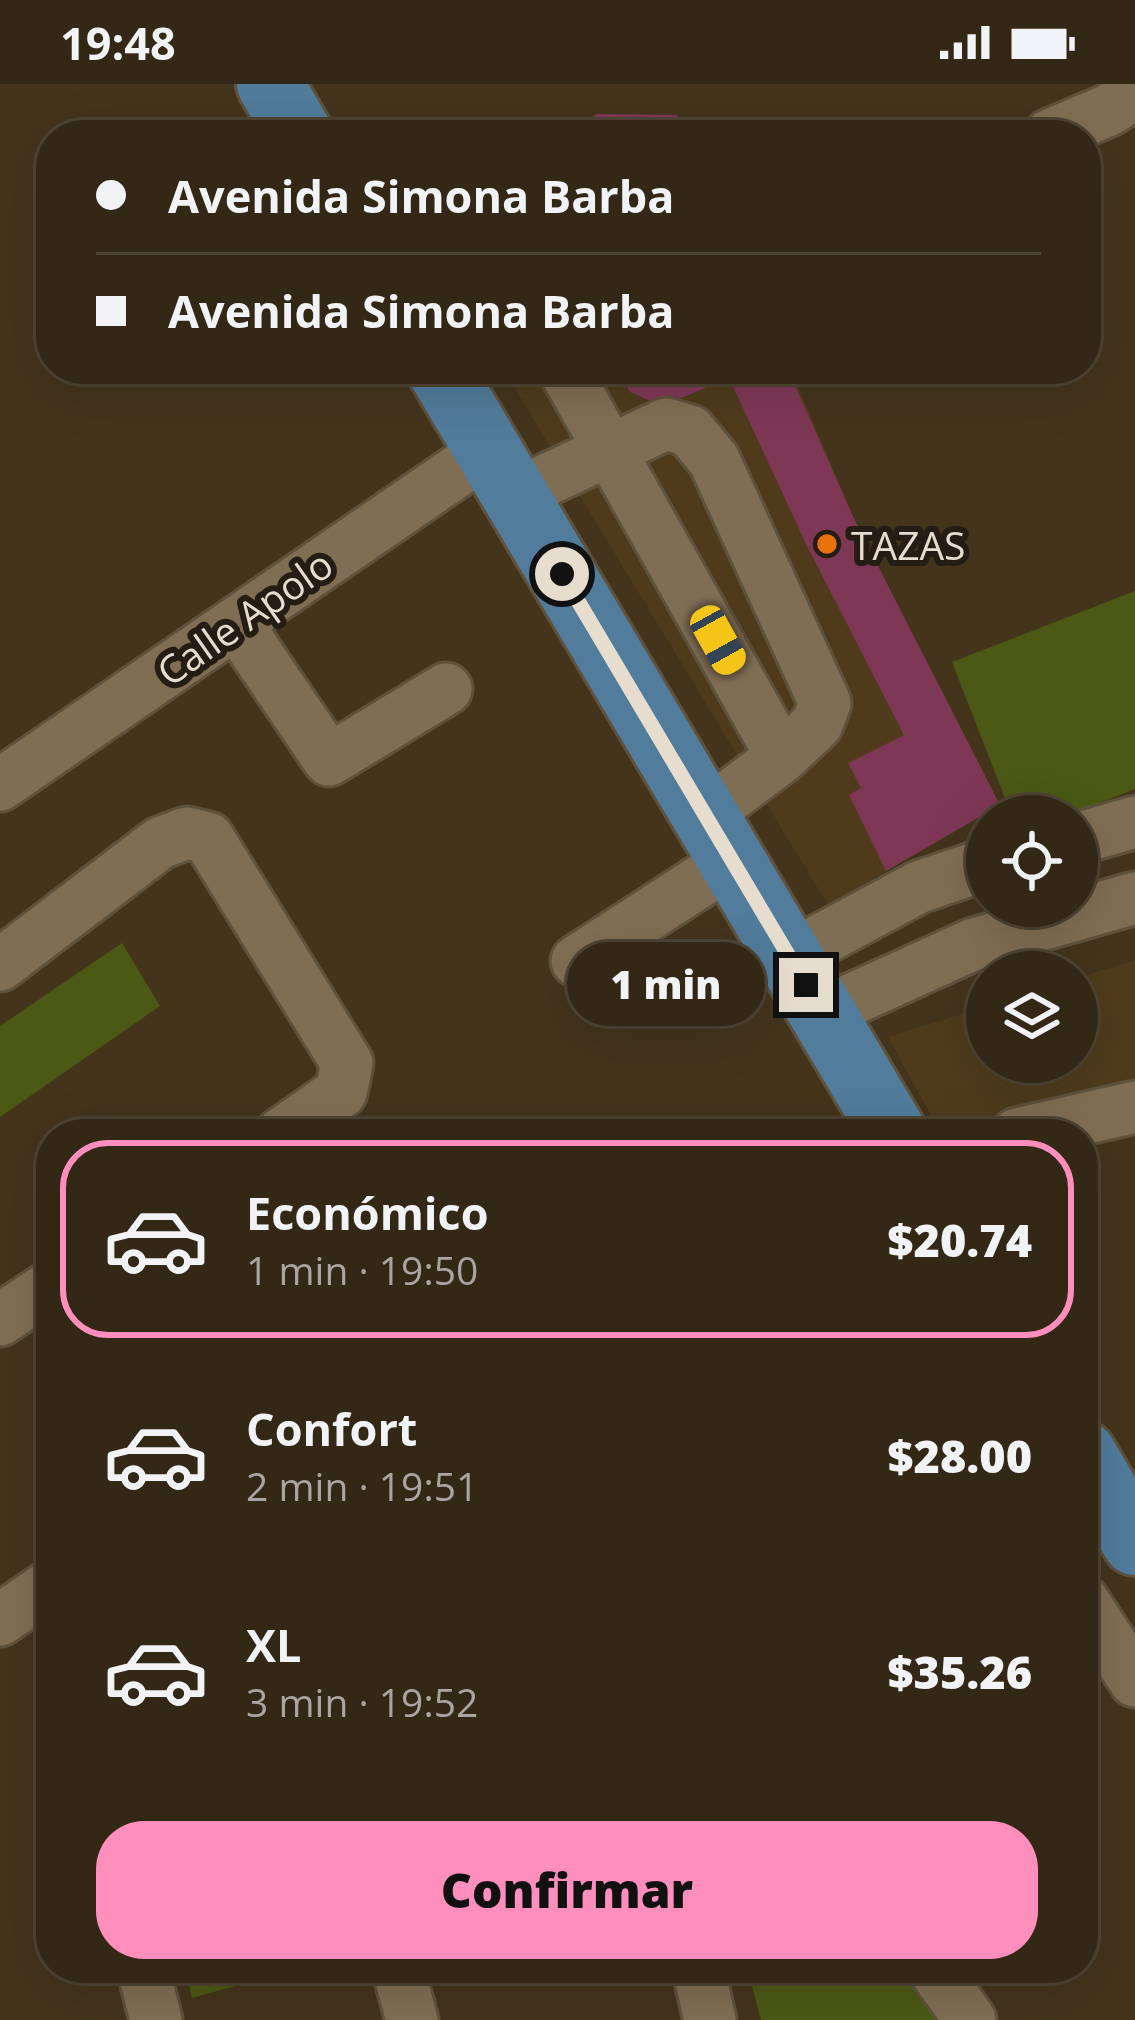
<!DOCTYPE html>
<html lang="es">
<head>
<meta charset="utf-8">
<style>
	body { margin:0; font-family:"Open Sans",sans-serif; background:#3b2f1e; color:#f1f3f6; height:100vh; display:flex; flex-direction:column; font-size:45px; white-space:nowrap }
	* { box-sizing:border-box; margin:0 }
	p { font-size:39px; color:#a9a5a0 }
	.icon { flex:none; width:66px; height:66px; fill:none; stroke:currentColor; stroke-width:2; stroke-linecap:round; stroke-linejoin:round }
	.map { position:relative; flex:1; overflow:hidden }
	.side { position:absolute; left:36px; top:1035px; width:1062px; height:864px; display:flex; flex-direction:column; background:#332715; border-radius:48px; box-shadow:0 12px 48px #0002,0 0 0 3px #4e4434 }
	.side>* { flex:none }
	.hud { position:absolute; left:36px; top:36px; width:1065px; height:264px; border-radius:48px; box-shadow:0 12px 48px #0002,0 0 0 3px #4e4434; display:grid; align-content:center; height:264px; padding:0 60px; background:#332715 }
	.buttons { position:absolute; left:966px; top:711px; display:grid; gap:24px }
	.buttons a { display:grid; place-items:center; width:132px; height:132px; border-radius:50%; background:#332715; box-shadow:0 12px 48px #0002,0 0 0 3px #4e4434; font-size:60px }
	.end { position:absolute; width:54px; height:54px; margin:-27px; border:15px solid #e6ddce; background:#111; box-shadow:0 0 0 6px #111 }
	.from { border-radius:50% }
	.bubble { position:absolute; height:84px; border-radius:42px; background:#332715; box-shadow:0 12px 48px #0002,0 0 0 3px #4e4434; font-size:39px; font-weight:800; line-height:84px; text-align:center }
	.car { position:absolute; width:36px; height:72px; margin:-36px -18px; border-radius:15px; box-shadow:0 0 9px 3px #0007; background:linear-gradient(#f5c518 24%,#345 0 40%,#f5c518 0 76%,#345 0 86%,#f5c518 0) }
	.hud b { display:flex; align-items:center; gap:42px; height:114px; font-size:45px }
	.hud b+b { border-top:3px solid #4e4434 }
	.hud i { width:30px; height:30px; background:#f1f3f6 }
	ul { padding:21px 0 0; list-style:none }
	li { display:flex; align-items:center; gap:36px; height:198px; margin:0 24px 18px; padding:0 36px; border:6px solid transparent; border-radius:48px }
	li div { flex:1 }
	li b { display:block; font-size:45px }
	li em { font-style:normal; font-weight:800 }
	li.selected { border-color:#fe8ebc }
	li>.icon { width:108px; height:108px; stroke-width:1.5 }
	.primary-button { display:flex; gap:24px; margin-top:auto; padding:24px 60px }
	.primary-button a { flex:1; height:138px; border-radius:48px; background:#fe8ebc; color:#111; font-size:48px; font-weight:800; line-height:138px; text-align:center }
	.status { display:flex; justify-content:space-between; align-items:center; height:84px; padding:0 60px; background:#332715; direction:ltr }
	.status svg { height:33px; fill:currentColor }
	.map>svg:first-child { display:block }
	.built { fill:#4f3b1c }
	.green { fill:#4b5915 }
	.building { fill:#7e3855 }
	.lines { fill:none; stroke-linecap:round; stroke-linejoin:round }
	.minor-casing { stroke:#5f523d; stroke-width:57 }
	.major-casing { stroke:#5f523d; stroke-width:72 }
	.minor { stroke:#806e54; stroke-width:51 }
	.major { stroke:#517c9b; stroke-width:66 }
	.route { stroke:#e6ddce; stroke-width:15 }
	.food-dot { fill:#e8710a; stroke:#251d13; stroke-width:4.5 }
	.labels { text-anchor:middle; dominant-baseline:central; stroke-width:12; stroke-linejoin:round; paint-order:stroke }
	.poi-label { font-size:39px; fill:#e6ddce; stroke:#251d13; text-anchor:start }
	.street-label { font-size:39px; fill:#e6ddce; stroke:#251d13 }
</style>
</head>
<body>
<div class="status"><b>19:48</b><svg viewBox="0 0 49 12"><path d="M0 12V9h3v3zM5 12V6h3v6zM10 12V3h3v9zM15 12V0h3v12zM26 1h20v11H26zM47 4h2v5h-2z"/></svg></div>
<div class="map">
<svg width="1135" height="1936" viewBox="0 0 1135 1936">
	<rect width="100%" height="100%" fill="#44341c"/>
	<path class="built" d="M503 285H791L855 437 1000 721 828 821Z
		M1135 876V999L940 1048 888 953 987 922V978H1077V894Z"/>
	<path class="green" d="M1135 507V705L1066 732H1012L952 578Z
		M122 859 160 922 0 1033V942Z
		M184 1884H300L192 1914Z
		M747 1884H911L947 1936H761Z"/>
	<path class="building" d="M597 30 677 31 685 51H563Z
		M617 285H788L855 437 1000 721 886 787 849 711 861 704 848 679 904 651 807 462 729 294 662 322 630 308Z"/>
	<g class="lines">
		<defs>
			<path id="minor" d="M1050 51 1109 26 1135 9
				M564 285 782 673 706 730
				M514 411 666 340 690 347 714 376 825 619 817 640 782 673
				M236 539 329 676 446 605
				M0 701 488 366
				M1077 755 1135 738
				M789 873 919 803 987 780
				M577 877 733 776
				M0 881 160 759 187 749 208 754 347 979 341 1008 281 1050
				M822 929 974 860 1135 814
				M1017 1050 1135 1023
				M0 1236 51 1202
				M1083 1517 1135 1597
				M0 1536 51 1501
				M143 1884 156 1936
				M398 1884 412 1936
				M698 1884 710 1936
				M933 1884 970 1936"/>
			<path id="major" d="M270 0 300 51
				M440 285 894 1050
				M1083 1370 1135 1458"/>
		</defs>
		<use href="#minor" class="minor-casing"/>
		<use href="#major" class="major-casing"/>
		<use href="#minor" class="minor"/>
		<use href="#major" class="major"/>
	</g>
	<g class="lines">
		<path class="route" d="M562 490 806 901"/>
	</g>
	<circle class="food-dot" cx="827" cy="460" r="12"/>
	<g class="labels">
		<g class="poi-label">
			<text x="851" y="460">TAZAS</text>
		</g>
		<g class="street-label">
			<text transform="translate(244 533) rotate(-35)">Calle Apolo</text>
		</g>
	</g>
</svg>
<div class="buttons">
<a><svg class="icon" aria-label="locate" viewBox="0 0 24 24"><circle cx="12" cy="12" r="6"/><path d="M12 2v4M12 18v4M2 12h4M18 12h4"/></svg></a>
<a><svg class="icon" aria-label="layers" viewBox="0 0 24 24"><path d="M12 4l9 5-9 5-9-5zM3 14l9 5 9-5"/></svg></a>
</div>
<i class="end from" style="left:562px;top:490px"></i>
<i class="end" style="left:806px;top:901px"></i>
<div class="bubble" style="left:567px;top:858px;width:198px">1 min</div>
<i class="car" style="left:718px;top:556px;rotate:151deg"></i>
<div class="hud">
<b><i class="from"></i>Avenida Simona Barba</b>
<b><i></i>Avenida Simona Barba</b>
</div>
<section class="side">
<ul>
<li class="selected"><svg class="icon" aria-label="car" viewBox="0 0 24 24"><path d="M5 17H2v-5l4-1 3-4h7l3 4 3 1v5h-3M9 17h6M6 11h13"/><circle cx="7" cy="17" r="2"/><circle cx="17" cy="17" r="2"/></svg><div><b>Económico</b><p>1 min · 19:50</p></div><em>$20.74</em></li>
<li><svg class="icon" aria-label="car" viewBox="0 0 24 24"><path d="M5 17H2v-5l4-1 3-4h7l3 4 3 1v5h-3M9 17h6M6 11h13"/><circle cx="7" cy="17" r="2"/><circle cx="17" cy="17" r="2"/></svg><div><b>Confort</b><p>2 min · 19:51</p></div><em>$28.00</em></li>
<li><svg class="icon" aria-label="car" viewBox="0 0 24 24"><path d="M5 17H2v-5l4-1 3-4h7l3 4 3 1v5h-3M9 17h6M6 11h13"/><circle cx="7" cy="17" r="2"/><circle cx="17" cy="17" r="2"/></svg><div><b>XL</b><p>3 min · 19:52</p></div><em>$35.26</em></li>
</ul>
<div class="primary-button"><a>Confirmar</a></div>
</section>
</div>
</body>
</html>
